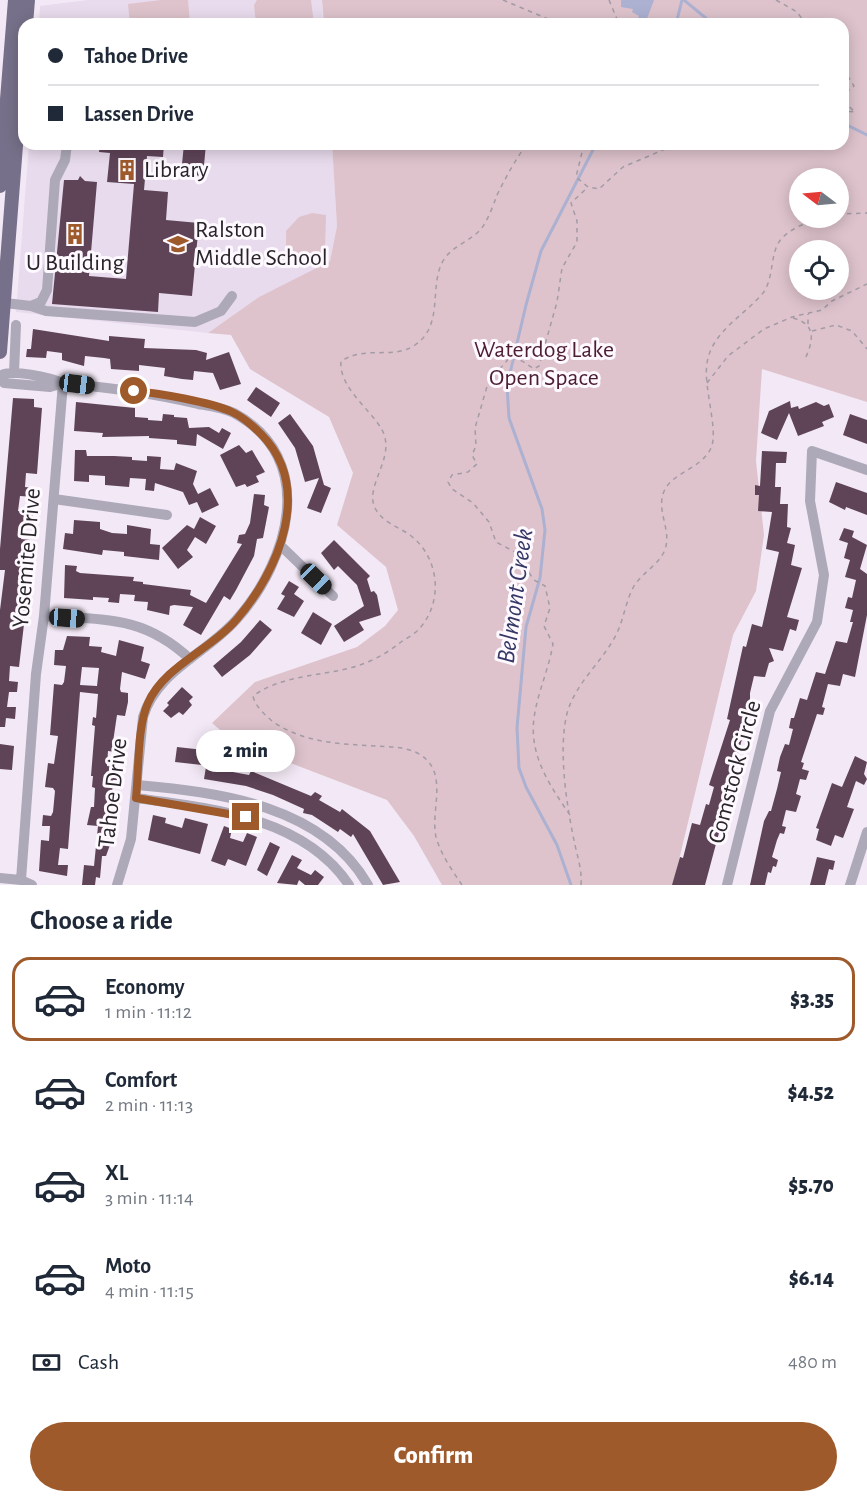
<!DOCTYPE html>
<html lang="en">
<head>
<meta charset="utf-8">
<style>
	body { margin:0; font-family:"Alegreya Sans",sans-serif; background:#f2f2f3; color:#1f2937; height:100vh; display:flex; flex-direction:column; font-size:22px; white-space:nowrap }
	* { box-sizing:border-box; margin:0 }
	p { font-size:20px; color:#747a83 }
	.icon { flex:none; width:33px; height:33px; fill:none; stroke:currentColor; stroke-width:2; stroke-linecap:round; stroke-linejoin:round }
	.map { position:relative; height:885px; overflow:hidden }
	.panel { display:flex; flex-direction:column; background:#fff; flex:1 }
	.panel>* { flex:none }
	.hud { position:absolute; left:18px; top:18px; width:831px; height:132px; border-radius:18px; box-shadow:0 3px 15px #0003; display:grid; align-content:center; height:132px; padding:0 30px; background:#fff }
	.needle { width:39px; rotate:286deg }
	.fabs { position:absolute; left:789px; top:168px; display:grid; gap:12px }
	.fabs a { display:grid; place-items:center; width:60px; height:60px; border-radius:50%; background:#fff; box-shadow:0 3px 15px #0003; font-size:30px }
	.end { position:absolute; width:27px; height:27px; margin:-14px; border:8px solid #9e5a2b; background:#fff; box-shadow:0 0 0 3px #fff }
	.from { border-radius:50% }
	.bubble { position:absolute; height:42px; border-radius:21px; background:#fff; box-shadow:0 3px 15px #0003; font-size:20px; font-weight:800; line-height:42px; text-align:center }
	.car { position:absolute; width:18px; height:36px; margin:-18px -9px; border-radius:8px; box-shadow:0 0 4px 2px #0007; background:linear-gradient(#222 24%,#8ab4d8 0 40%,#222 0 76%,#8ab4d8 0 86%,#222 0) }
	.hud b { display:flex; align-items:center; gap:21px; height:57px; font-size:22px }
	.hud b+b { border-top:2px solid #e0e1e3 }
	.hud i { width:15px; height:15px; background:#1f2937 }
	ul { padding:0; list-style:none }
	li { display:flex; align-items:center; gap:18px; height:84px; margin:0 12px 9px; padding:0 18px; border:3px solid transparent; border-radius:18px }
	li div { flex:1 }
	li b { display:block; font-size:22px }
	li em { font-style:normal; font-weight:800 }
	li.selected { border-color:#9e5a2b }
	li>.icon { width:54px; height:54px; stroke-width:1.5 }
	h2 { padding:0 30px; font-size:27px; line-height:72px }
	.pay { display:flex; align-items:center; gap:15px; height:66px; padding:0 30px; font-size:22px }
	.pay p { margin-inline-start:auto }
	.primary-button { display:flex; gap:12px; margin-top:auto; padding:12px 30px }
	.primary-button a { flex:1; height:69px; border-radius:36px; background:#9e5a2b; color:#fff; font-size:24px; font-weight:800; line-height:69px; text-align:center }
	.map>svg:first-child { display:block }
	.built { fill:#e8dbed }
	.green { fill:#dec3cc; fill-rule:evenodd }
	.water { fill:#acb1d2 }
	.lines { fill:none; stroke-linecap:round; stroke-linejoin:round }
	.stream { stroke:#acb1d2; stroke-width:3 }
	.building { fill:#5f4458; fill-rule:evenodd }
	.path { stroke:#a39ba5; stroke-width:1.5; stroke-dasharray:4.5 4.5; stroke-linecap:butt }
	.minor { stroke:#ada9b8; stroke-width:10 }
	.major { stroke:#77708a; stroke-width:14 }
	.route { stroke:#9e5a2b; stroke-width:8 }
	.labels { text-anchor:middle; dominant-baseline:central; stroke-width:6; stroke-linejoin:round; paint-order:stroke }
	.poi-label { font-size:24px; fill:#282429; stroke:#fdf9fe; text-anchor:start }
	.park-label { font-size:24px; fill:#4c1c31; stroke:#fdf9fe }
	.street-label { font-size:24px; fill:#282429; stroke:#fdf9fe }
	.water-label { font-size:26px; font-style:italic; fill:#353866; stroke:#fdf9fe }
</style>
</head>
<body>
<div class="map">
<svg width="867" height="885" viewBox="0 0 867 885">
	<rect width="100%" height="100%" fill="#f3e9f6"/>
	<path class="built" d="M88 0H322L323 24H39L40 6Z
		M29 144H332L337 226 330 261 259 297 208 333 16 312Z"/>
	<path class="green" d="M161 0H188L190 24H130L128 4Z
		M257 0H311L314 24H256L254 5Z
		M322 0H867V402L762 369 756 461 764 535 756 591 733 635 673 885H442L414 836 387 800 233 741 212 723 255 682 357 647 385 626 398 610 386 567 337 525 353 473 329 417 250 369 231 335 208 333 259 297 330 261 337 226 332 144H843V24H324ZM800 178H838V218H800ZM800 250H838V290H800Z
		M312 213 326 215 325 250 320 257 291 259 286 247V231L299 217Z"/>
	<path class="water" d="M621 0H654L645 24H635L639 16 632 12 633 9 621 7Z"/>
	<g class="lines">
		<path class="stream" d="M684 0 713 24
			M676 24 682 0
			M843 123 867 135
			M571 885 557 845 526 787 519 768 517 728 526 627 540 578 545 530 542 509 509 418 507 386 526 305 541 251 596 144"/>
	</g>
	<path class="building" d="M100 144H164L163 157 147 156 144 190 168 192 166 220 199 223 192 296 159 293 158 312 52 304 64 180H78L80 176 85 181 97 182 89 276 126 279 134 184 107 182 110 153 99 152Z
		M184 144H206L203 176 181 174Z
		M33 329 109 341V336L145 339 144 348 196 350 207 353 206 360 229 352 241 384 220 390 213 373 194 371 193 380 182 379 164 376 165 368 139 365V371L111 369 110 359 104 358 85 356 84 366 62 360V353L47 351 46 358 26 357 27 349H31Z
		M256 387 280 403 271 417 247 400Z
		M13 398 34 399V407L42 408 37 474 26 473 25 487 35 488 34 497 20 496 18 511 33 514 32 525 23 524 21 539 30 540 28 574 20 573 19 589 28 590 19 667 10 666 9 681 18 682 17 692H9L7 707H16L15 719 6 718 5 727H0V610L5 570H0V549Z
		M790 401 791 408 798 406 799 409 816 402 824 406 829 404 834 417 822 422 824 426 798 436 789 413 777 440 761 433 769 411Z
		M76 402 135 408V417L148 418V420L162 421 163 414 174 415V417L187 418 189 428 209 427 219 433 222 428 231 433 223 449 197 434 196 446 177 444V440L149 438V436L102 437 103 433 74 431Z
		M290 414 313 446 324 485 331 488 321 513 307 508 319 478 305 482 295 448 278 423Z
		M850 414 867 420V444L843 435Z
		M239 445 246 453 252 450 265 472 256 476 259 482 247 487 245 484 236 487 220 455Z
		M75 450H86L87 456H114L132 457V460L147 461V456L161 457 160 469 174 470 176 463 197 471 193 484 198 494 210 488 219 505 202 513 197 502 189 505 183 492 155 483 154 491 145 490 146 479 130 478 129 487 105 485V476L89 475V482L74 481Z
		M762 451 787 452 786 463H776L775 487H781L780 504H788L787 527 791 528 787 543 795 545 791 565 802 568 787 617 799 620 796 631 790 629 783 651 769 648 774 661 769 663 765 677 754 676 750 693V708L737 758 734 757 720 829 705 885H672L680 857 683 858 692 823 700 825 706 804 709 805 714 787 709 785 730 720 727 719 743 646 746 647 752 624 762 627 779 552 766 549 772 512 758 511 759 495H755V485L760 486Z
		M836 482 867 493V515L846 507 845 510 829 502Z
		M254 494 265 495 264 505 269 507 263 538 257 539 254 556 236 590 230 600 224 596 201 635 183 625 193 607 174 605 170 606 169 615 147 610 148 602 134 601 135 595 120 594 119 603 108 602 109 598 93 597V600L64 598 65 565 77 566 76 571 80 573 134 577 133 581 143 582V584L191 590 190 595 206 603 242 544 237 543 239 535 245 534 250 523Z
		M200 517 216 526 206 544 195 537 187 550 193 557 178 569 162 548 187 525 194 529Z
		M74 520 100 522V529L112 533 127 534V525L151 529 150 544 160 545 159 560 124 556V552L103 550 102 555 63 549 65 533 73 534Z
		M844 528 854 531 852 537 867 545 860 569 867 574V615L855 677 843 674 840 686 828 684 822 707 825 708 823 715 817 714 801 762 804 763 802 769 809 771 806 780 800 779 796 794 801 796 796 812 786 810 782 826 786 827 784 834 780 833 777 840 772 857 778 860 776 867 773 866 771 873 768 872 765 885H750L764 821 769 811H771L777 789 781 772 777 771 780 757 785 744 789 745 793 729 789 728 791 718H794L800 698 807 700 816 672 825 674 836 641 847 643 853 622H850L853 610 845 608 848 597 852 598 856 580 845 577 850 560 844 558 848 543 839 540Z
		M334 540 370 576 367 579 371 592 374 591 377 595 381 615 359 622 364 630 344 642 334 626 364 606 357 585 338 566 334 570 321 553Z
		M289 581 299 587 294 594 304 601 294 617 277 609 285 596 281 594Z
		M313 612 332 624 321 645 301 633Z
		M260 620 272 630 250 655 222 677 213 666 241 642Z
		M67 636 90 637 89 646 102 647 101 652 116 656 119 640 144 647 141 661 150 664 145 679 122 672 120 689 121 692 128 693V702L125 716 117 715 113 742 123 743V753L108 751 107 766 122 768 120 780H113L112 795 120 796 119 806 110 805 109 820 118 821 117 832 114 844 110 845 106 856H102L100 878 96 877 95 885H82L84 865 94 866 98 826 87 825 91 807H94L95 788 92 787 93 776H91L95 726 92 725 93 717 96 718 98 694 80 692 68 849 60 848 58 865H68L67 876 39 871 41 840 49 841 50 826H42L43 815 51 816 53 812 55 791 53 788 45 787 48 763 54 764 58 736 50 735 54 684 62 685 64 682 66 666 54 665 55 650H63ZM82 667 99 668 97 686 80 685Z
		M182 687 193 697 189 701 192 705 183 715 179 712 171 718 163 711 169 705 167 703Z
		M0 744 14 746 12 770 0 769Z
		M177 747 204 750 202 765 175 762Z
		M855 756 867 762 864 774 867 779 864 785 856 781 847 807 854 809 843 838 835 835 831 846 816 840 819 829 816 828 832 783 842 787Z
		M206 767 249 775 251 771 311 796 315 792 322 796 319 800 340 812 342 809 370 831 400 882 383 885 353 834 351 837 340 829 338 832 312 815 303 813 304 809 273 795 246 786 204 779Z
		M153 815 166 818 165 823 182 828 185 818 208 824 200 854 148 840Z
		M224 826 232 829 230 838 243 842 247 833 257 837 246 866 228 859 225 866 211 861Z
		M270 842 280 847 267 876 257 870Z
		M292 855 302 860 297 868 311 875 315 870 324 877 318 885H305L299 880 297 885 277 883Z
		M817 857 835 861 833 870 829 869 825 885H810Z"/>
	<g class="lines">
		<path class="path" d="M503 0 560 24
			M609 0 619 24
			M776 0 797 12 806 24
			M843 68 854 86 850 90H843
			M843 101 855 112 843 111
			M584 144 576 177 588 187 599 189 623 167 677 144
			M838 214 867 213
			M793 318C816 324 814 340 805 359
			M808 324V314
			M812 331 836 325 852 331 867 349
			M707 383 728 356 764 329 792 317 822 310 832 301 867 284
			M570 815C548 783 527 752 535 712 539 690 548 670 552 649L553 644 544 626 550 608 545 586 534 580 515 552 496 542 489 522 473 503 452 489 448 482 452 475 468 472 477 464 472 455 476 446 475 428 488 383 510 357 522 361 534 369 539 366 557 302 562 268 577 242V221L571 203 588 187
			M462 885C452 870 441 855 436 837 430 811 449 774 421 755 408 747 392 747 377 746 340 744 303 743 272 721 264 714 255 706 253 696 287 671 333 678 370 661 382 656 392 649 401 642 407 638 415 634 420 628 444 600 439 557 410 535 397 526 382 522 375 508 365 488 391 462 385 438 381 416 338 391 341 361 367 345 393 360 415 345 443 326 430 291 441 265 449 246 469 243 481 229 488 220 493 206 497 195 506 177 515 160 527 144
			M581 885C582 870 578 859 575 845 567 808 557 747 568 710 578 680 604 660 617 633 624 618 626 600 634 586 642 573 657 566 664 552 673 532 657 514 663 494 670 472 701 470 711 448 719 431 703 387 707 363 712 331 744 316 763 293 775 277 769 252 782 238 793 227 808 222 822 218"/>
		<path class="minor" d="M5 303 31 306 41 302 47 290 55 180 65 160 67 144
			M31 306 46 311 195 322 221 311 232 296
			M14 373 16 325
			M0 376C10 368 51 378 63 383 109 388 154 393 198 404 209 406 224 408 234 413 319 459 289 561 236 620 206 654 157 671 143 717L131 839 117 885
			M0 379 4 383 50 387 63 383
			M54 499 167 515
			M281 546 333 596
			M44 616C104 620 143 615 190 659
			M137 785C220 792 323 806 368 885
			M136 798C210 808 304 817 349 885
			M0 878 21 880 32 885
			M21 880 36 674 44 616 63 383
			M727 885 770 711 817 622 824 575 810 501 812 451 867 470
			M850 885 867 832"/>
		<path class="major" d="M26 24 28 0
			M0 186 15 0
			M0 352 24 42"/>
	</g>
	<g class="lines">
		<path class="route" d="M134 391C158 393 211 402 232 412 243 417 253 426 261 434 314 488 279 570 237 619 212 649 164 666 148 703 137 727 139 770 136 798L246 817"/>
	</g>
	<defs>
		<symbol id="building-bare" viewBox="-9 -9 18 18"><path d="M-4-6H4V6H1V3H-1V6H-4ZM-2.5-4.3h1.7v1.8h-1.7ZM.8-4.3h1.7v1.8H.8ZM-2.5-1h1.7V.8h-1.7ZM.8-1h1.7V.8H.8Z" fill="#9e5a2b" stroke="#fdf9fe" stroke-width="2.5" paint-order="stroke"/></symbol>
		<symbol id="school-bare" viewBox="-9 -9 18 18"><path d="M0-5L7-2L0 1L-7-2ZM-4 1L0 2.5L4 1V4Q0 6-4 4Z" fill="#9e5a2b" stroke="#fdf9fe" stroke-width="2.5" paint-order="stroke"/></symbol>
	</defs>
	<g fill-rule="evenodd">
		<use href="#building-bare" x="112" y="155" width="30" height="30"/>
		<use href="#building-bare" x="60" y="219" width="30" height="30"/>
		<use href="#school-bare" x="163" y="229" width="30" height="30"/>
	</g>
	<g class="labels">
		<g class="poi-label">
			<text x="144" y="170">Library</text>
			<text x="195" y="230">Ralston<tspan x="195" dy="28">Middle School</tspan></text>
			<text x="75" y="263" text-anchor="middle">U Building</text>
		</g>
		<g class="park-label">
			<text x="544" y="350">Waterdog Lake<tspan x="544" dy="28">Open Space</tspan></text>
		</g>
		<g class="street-label">
			<text transform="translate(27 558) rotate(-85)">Yosemite Drive</text>
			<text transform="translate(735 772) rotate(-75)">Comstock Circle</text>
			<text transform="translate(113 793) rotate(-83)">Tahoe Drive</text>
		</g>
		<g class="water-label">
			<text transform="translate(515 596) rotate(-82)">Belmont Creek</text>
		</g>
	</g>
</svg>
<div class="fabs">
<a><svg class="needle" viewBox="-14 -14 28 28"><path d="M0-13l5 13h-10z" fill="#e53935"/><path d="M0 13l5-13h-10z" fill="#747a83"/></svg></a>
<a><svg class="icon" aria-label="locate" viewBox="0 0 24 24"><circle cx="12" cy="12" r="6"/><path d="M12 2v4M12 18v4M2 12h4M18 12h4"/></svg></a>
</div>
<i class="end from" style="left:134px;top:391px"></i>
<i class="end" style="left:246px;top:817px"></i>
<div class="bubble" style="left:196px;top:730px;width:99px">2 min</div>
<i class="car" style="left:77px;top:384px;rotate:97deg"></i>
<i class="car" style="left:316px;top:579px;rotate:134deg"></i>
<i class="car" style="left:67px;top:618px;rotate:94deg"></i>
<div class="hud">
<b><i class="from"></i>Tahoe Drive</b>
<b><i></i>Lassen Drive</b>
</div>
</div>
<section class="panel">
<h2>Choose a ride</h2>
<ul>
<li class="selected"><svg class="icon" aria-label="car" viewBox="0 0 24 24"><path d="M5 17H2v-5l4-1 3-4h7l3 4 3 1v5h-3M9 17h6M6 11h13"/><circle cx="7" cy="17" r="2"/><circle cx="17" cy="17" r="2"/></svg><div><b>Economy</b><p>1 min · 11:12</p></div><em>$3.35</em></li>
<li><svg class="icon" aria-label="car" viewBox="0 0 24 24"><path d="M5 17H2v-5l4-1 3-4h7l3 4 3 1v5h-3M9 17h6M6 11h13"/><circle cx="7" cy="17" r="2"/><circle cx="17" cy="17" r="2"/></svg><div><b>Comfort</b><p>2 min · 11:13</p></div><em>$4.52</em></li>
<li><svg class="icon" aria-label="car" viewBox="0 0 24 24"><path d="M5 17H2v-5l4-1 3-4h7l3 4 3 1v5h-3M9 17h6M6 11h13"/><circle cx="7" cy="17" r="2"/><circle cx="17" cy="17" r="2"/></svg><div><b>XL</b><p>3 min · 11:14</p></div><em>$5.70</em></li>
<li><svg class="icon" aria-label="car" viewBox="0 0 24 24"><path d="M5 17H2v-5l4-1 3-4h7l3 4 3 1v5h-3M9 17h6M6 11h13"/><circle cx="7" cy="17" r="2"/><circle cx="17" cy="17" r="2"/></svg><div><b>Moto</b><p>4 min · 11:15</p></div><em>$6.14</em></li>
</ul>
<div class="pay"><svg class="icon" aria-label="cash" viewBox="0 0 24 24"><path d="M3 7h18v10H3z"/><circle cx="12" cy="12" r="2"/></svg>Cash<p>480 m</p></div>
<div class="primary-button"><a>Confirm</a></div>
</section>
</body>
</html>
